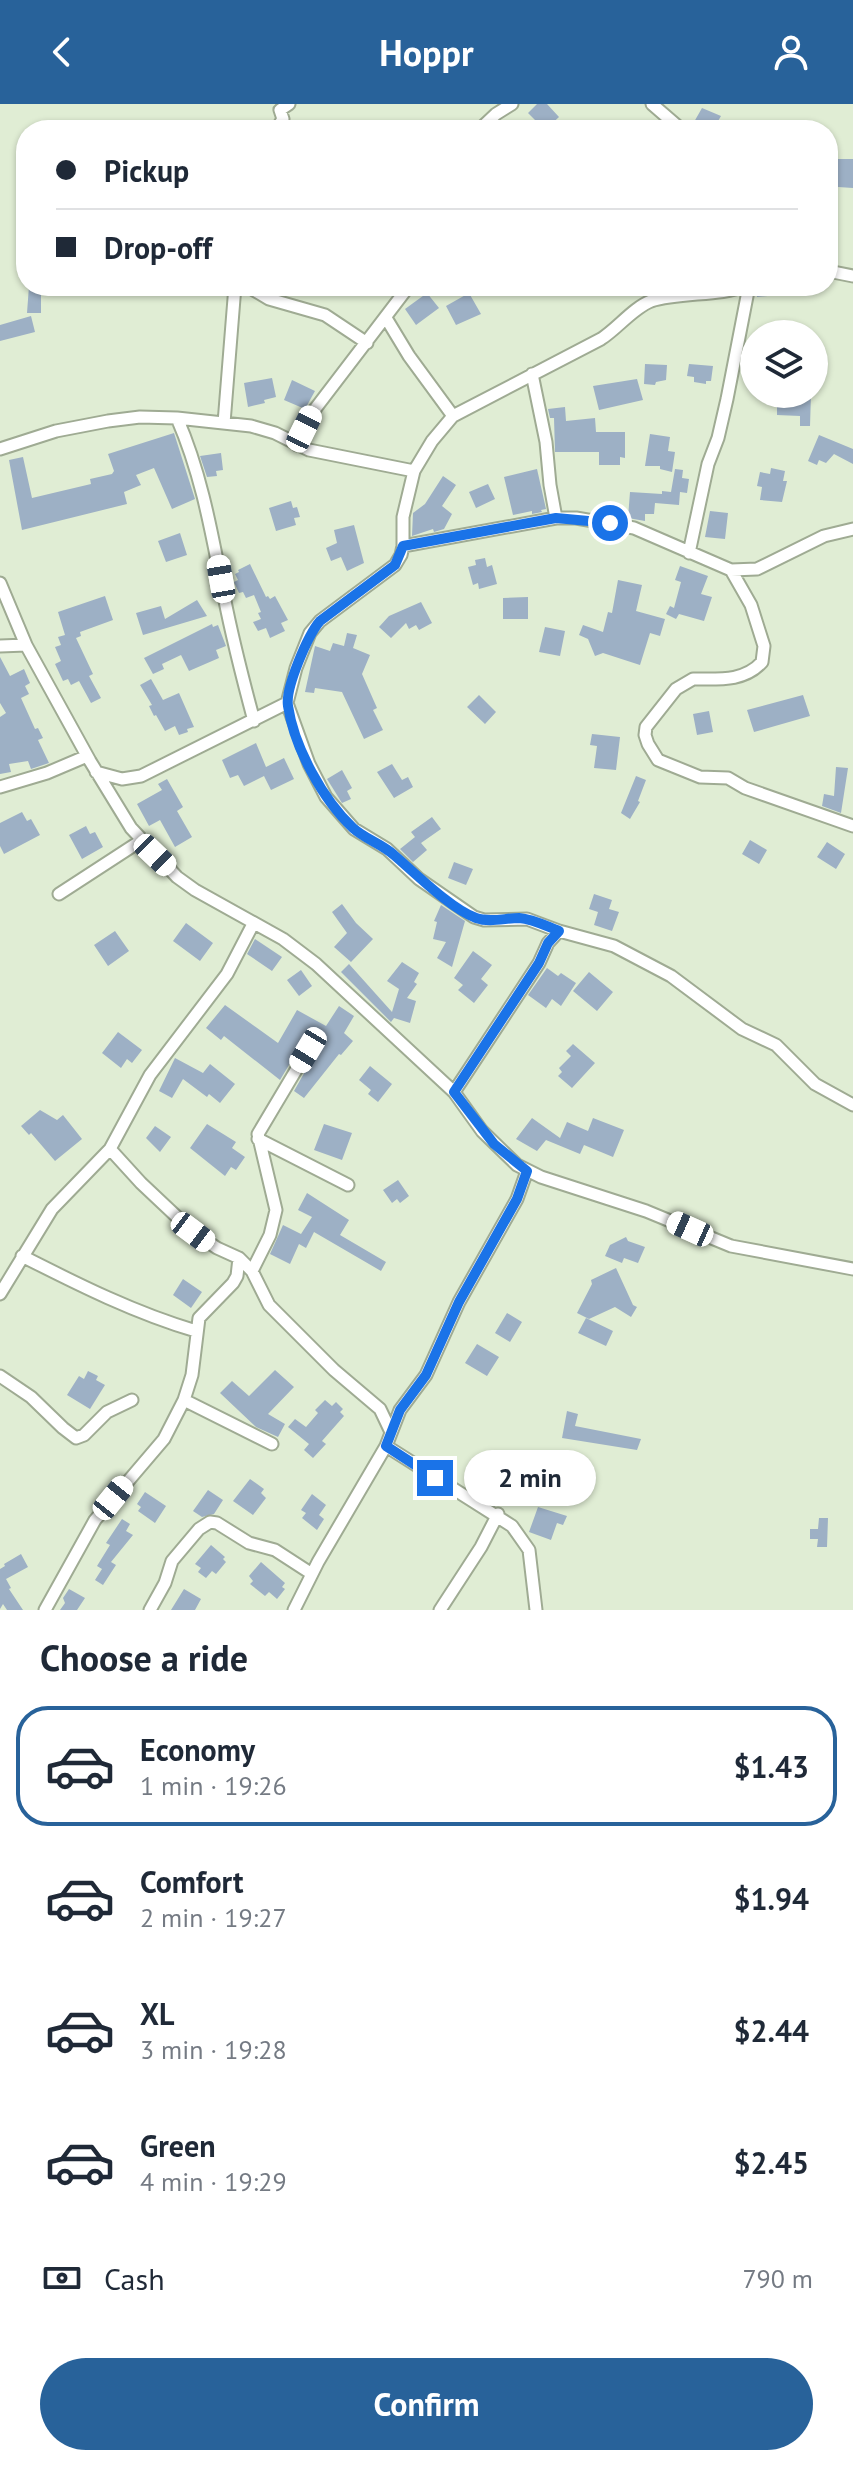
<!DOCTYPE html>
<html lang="en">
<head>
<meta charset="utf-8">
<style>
	body { margin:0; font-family:"PT Sans",sans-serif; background:#f6f6f7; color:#1f2937; height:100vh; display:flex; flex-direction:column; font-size:30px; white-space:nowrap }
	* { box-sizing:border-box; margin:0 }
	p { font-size:26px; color:#747a83 }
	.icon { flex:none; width:44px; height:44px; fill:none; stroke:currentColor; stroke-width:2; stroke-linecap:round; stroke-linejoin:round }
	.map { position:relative; height:1506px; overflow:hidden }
	.sheet { display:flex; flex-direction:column; background:#fff; flex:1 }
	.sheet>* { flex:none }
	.hud { position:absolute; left:16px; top:16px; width:822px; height:176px; border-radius:32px; box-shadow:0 2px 6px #0004; display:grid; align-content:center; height:176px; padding:0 40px; background:#fff }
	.controls { position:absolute; left:740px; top:216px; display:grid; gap:16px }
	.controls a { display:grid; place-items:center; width:88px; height:88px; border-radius:50%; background:#fff; box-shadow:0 2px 6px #0004; font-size:40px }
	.end { position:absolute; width:36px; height:36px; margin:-18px; border:10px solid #1a73e8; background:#fff; box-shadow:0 0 0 4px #fff }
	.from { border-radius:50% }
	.bubble { position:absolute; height:56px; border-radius:28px; background:#fff; box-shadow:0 2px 6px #0004; font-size:26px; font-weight:600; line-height:56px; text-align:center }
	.car { position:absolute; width:24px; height:48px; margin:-24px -12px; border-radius:10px; box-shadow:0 0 6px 2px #0007; background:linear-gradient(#fff 24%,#345 0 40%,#fff 0 76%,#345 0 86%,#fff 0) }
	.hud b { display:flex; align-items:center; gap:28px; height:76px; font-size:30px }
	.hud b+b { border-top:2px solid #e0e1e3 }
	.hud i { width:20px; height:20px; background:#1f2937 }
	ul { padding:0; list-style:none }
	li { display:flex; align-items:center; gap:24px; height:120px; margin:0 16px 12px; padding:0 24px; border:4px solid transparent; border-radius:32px }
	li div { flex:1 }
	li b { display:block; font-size:30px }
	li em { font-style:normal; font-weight:600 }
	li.active { border-color:#28629a }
	li>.icon { width:72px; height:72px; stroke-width:1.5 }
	h2 { padding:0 40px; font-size:36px; line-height:96px }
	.pay { display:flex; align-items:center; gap:20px; height:88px; padding:0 40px; font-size:30px }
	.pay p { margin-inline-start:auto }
	.button { display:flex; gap:16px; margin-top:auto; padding:16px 40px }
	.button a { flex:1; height:92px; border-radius:48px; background:#28629a; color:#fff; font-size:32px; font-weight:600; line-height:92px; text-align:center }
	header { display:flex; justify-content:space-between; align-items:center; height:104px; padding:0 40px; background:#28629a; color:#fff; font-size:36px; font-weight:600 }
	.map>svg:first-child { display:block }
	.building { fill:#9db0c5 }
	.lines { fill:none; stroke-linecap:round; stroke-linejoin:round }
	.street-casing { stroke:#9fab93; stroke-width:15 }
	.street { stroke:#fff; stroke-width:11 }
	.route { stroke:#1a73e8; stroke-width:10 }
</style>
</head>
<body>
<header><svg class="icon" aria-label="back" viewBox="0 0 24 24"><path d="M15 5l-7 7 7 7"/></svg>Hoppr<svg class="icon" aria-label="person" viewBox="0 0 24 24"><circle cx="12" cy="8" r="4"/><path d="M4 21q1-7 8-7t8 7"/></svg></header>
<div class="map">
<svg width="853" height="1506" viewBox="0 0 853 1506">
	<rect width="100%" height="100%" fill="#e0edd4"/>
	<path class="building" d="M537 0H547L559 13 545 26 528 9Z
		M702 4 721 12 713 26 694 18Z
		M837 55H853V84L838 83V75H833Z
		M29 182H41V209H27Z
		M776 182H800L801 189 757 193V184Z
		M427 189 439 204 416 221 405 205Z
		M469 189 481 210 456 221 446 202Z
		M31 212 35 228 0 237V221Z
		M645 260 667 261 666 276 656 278 655 281 644 280Z
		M689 260 713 262 711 277H706V280L694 278V273L687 272Z
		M272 274 276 293 264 296 265 299 248 303 244 279Z
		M637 275 643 296 599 306 593 282Z
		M292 276 315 287 305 305 284 296Z
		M811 290 810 322H800V312L777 311V291Z
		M565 303 566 317 595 314 596 328H625V354L620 353V361H599V348H555L554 314H550L548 305Z
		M174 329 195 395 172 405 154 364 136 371 141 381 124 388 127 400 22 426 9 356 23 353 32 394 91 380 90 375 112 370 114 367 108 350Z
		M650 330 670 333 668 347 675 348 672 368 660 365V362H645Z
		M819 331 853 345V360L834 350 826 359 819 356 817 361 808 357Z
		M221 349 223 366 216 367 217 372 207 373 200 352Z
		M771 364 785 367 783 377H787L782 398 760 396 762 383 757 382 760 368 770 370Z
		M537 365 546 405 541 406 542 408 532 410V407L513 411 504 373Z
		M675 365 683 366 682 374 689 375 687 389 680 388 679 401 655 399 654 410H645V417L628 414 630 388 662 390V387L671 388Z
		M443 372 456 381 442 402 452 410 444 425 434 428 433 425 412 432 413 409 425 400Z
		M488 380 495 395 476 404 469 388Z
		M291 397 293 404 297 403 300 413 294 414 296 421 276 427 269 404Z
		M710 407 728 409 725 435 705 433Z
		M354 421 364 459 347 467 341 453 331 457 326 444 337 439 334 426Z
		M180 429 187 451 166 458 158 437Z
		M485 454 487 463 492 461 497 480 479 485 478 479 473 481 468 463 476 461 475 456Z
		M250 460 266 493 268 492 270 495 275 492 288 516 281 519 285 527 270 534 266 524 258 527 253 518 261 515 258 509 261 508 254 491 246 494 243 488 239 489 234 478 238 476 235 470 239 468 238 466Z
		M680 462 708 472 701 490 712 493 704 517 679 510 676 515 666 510 670 502 674 504 681 478 675 476Z
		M618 476 642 481 636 507 665 515 660 532 650 529 640 561 603 549 595 552 588 535 579 531 583 521 603 528 608 508 612 509Z
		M105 492 113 516 80 528 81 532 76 534 93 570 89 572 101 594 91 599 79 577 71 581 68 575 63 577 55 560 61 557 55 543 61 541 58 533 65 531 58 508Z
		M528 493V515H503V494Z
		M197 496 207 512 143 531 136 509 161 502 165 515Z
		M421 498 432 519 419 526 416 521 409 525 406 519 391 534 379 523 389 512Z
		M212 520 213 523 218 521 226 542 216 546 219 554 189 567 181 551 162 560 164 565 153 570 144 554Z
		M545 523 565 527 560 552 539 548Z
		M347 529 357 531 353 544 370 551 362 570 377 604 373 606 383 626 364 635 342 588 315 584 314 589 305 588 315 542 330 547 333 539 344 542Z
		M0 553 10 572 24 565 30 579 25 582 29 590 21 594 35 625 38 624 43 634 38 636 49 659 31 665 28 657 9 660 11 668 0 670V613L6 609 0 599Z
		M151 575 163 596 179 589 194 623 187 625 188 628 179 631 175 622 165 627 156 611 154 612 149 602 152 601 140 581Z
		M479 591 496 608 485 620 467 603Z
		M803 591 810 612 754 628 747 606Z
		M709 607 713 628 697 631 693 610Z
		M592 630 620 633 616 666 594 664 597 642 590 641Z
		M256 639 266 663 284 654 294 675 271 686 264 672 244 682 238 671 230 674 222 656Z
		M392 660 402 676 408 673 413 683 394 694 377 668Z
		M836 663 848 664 841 709 822 702 824 690 834 692Z
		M342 666 352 684 347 687 351 695 342 699 327 675Z
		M636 672 646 676 638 697 640 698 630 715 621 709Z
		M167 675 183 703 177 707 192 733 175 743 160 716 149 722 137 700 162 686 158 680Z
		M22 708 27 717 31 715 40 731 4 750 0 742V719Z
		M432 713 441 725 421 739 427 746 413 758 400 745 415 733 411 728Z
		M86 722 90 730 95 728 103 743 82 755 69 731Z
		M750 736 767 746 759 760 742 750Z
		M827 738 845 750 836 765 817 753Z
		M454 758 473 765 466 781 448 774Z
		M594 790 612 796 609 805 619 808 612 827 594 821 598 808 589 805Z
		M342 800 356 819 373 835 351 858 334 843 347 829 332 808Z
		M441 801 465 817 452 863 437 854 446 838 433 835 437 818 434 817Z
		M186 819 213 839 200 857 173 837Z
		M115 827 129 847 108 862 94 841Z
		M255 835 282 853 272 867 247 850Z
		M473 847 492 861 481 875 488 881 474 899 458 886 463 881 454 874Z
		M402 858 419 869 414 878 417 880 407 894 416 897 410 919 394 914 391 918 341 868 349 860 392 908 399 885 387 877Z
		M547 864 558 872 561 869 576 879 561 902 552 895 546 904 528 891Z
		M301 866 312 882 299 892 287 876Z
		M589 868 613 888 597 907 573 887Z
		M225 901 278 939 297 906 326 922 339 902 354 912 344 929 353 937 341 951 339 950 304 994 294 987 315 950V941L309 938 301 941 280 976 224 932 221 936 206 924Z
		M118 928 142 946 132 959 127 955 121 964 102 949Z
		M573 940 595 959 572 984 558 972 562 968 559 964 571 952 566 947Z
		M175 954 203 969 210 960 235 980 220 999 209 990 207 993 183 975 172 994 159 987Z
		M370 962 392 980 378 998 368 990 371 986 359 976Z
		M40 1006 57 1016 63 1011 82 1035 55 1057 31 1029 29 1031 21 1022Z
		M532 1014 560 1034 567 1018 588 1027 593 1014 624 1026 613 1053 584 1041 580 1050 546 1036 537 1047 516 1035Z
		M207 1020 236 1038 232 1044 245 1053 236 1066 231 1063 225 1072 190 1044Z
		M324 1020 352 1029 342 1056 314 1046Z
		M155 1022 171 1033 160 1048 146 1034Z
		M398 1076 409 1092 400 1099 397 1095 392 1099 383 1086Z
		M307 1089 349 1116 340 1131 386 1158 381 1167 314 1128 306 1144 299 1140 290 1160 270 1150 283 1121 301 1130 312 1113 298 1106Z
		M626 1133 628 1137 645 1143 638 1159 624 1154 622 1159 605 1152 610 1141Z
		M616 1164 633 1201 637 1203 631 1213 615 1203 589 1215 577 1209 592 1180 591 1176Z
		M183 1175 202 1188 191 1204 173 1191Z
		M507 1209 522 1218 510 1238 495 1229Z
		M586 1214 613 1227 606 1242 578 1229Z
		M477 1240 499 1253 487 1272 465 1259Z
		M275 1266 294 1283 268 1310 285 1320 278 1333 256 1323 220 1289 232 1277 249 1292Z
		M88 1267 98 1272 96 1276 105 1281 90 1305 67 1291 79 1272 84 1275Z
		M325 1296 332 1302 336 1298 343 1305 340 1308 344 1312 322 1337 326 1340 313 1354 304 1346 309 1340 288 1323 295 1315 306 1323 318 1309 315 1306Z
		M567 1307 578 1310 575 1322 641 1335 637 1346 562 1334Z
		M250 1375 264 1385 261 1389 266 1394 253 1411 233 1397Z
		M208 1386 223 1396 214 1410 202 1413 193 1407Z
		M145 1388 166 1402 155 1419 138 1407 141 1403 137 1400Z
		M312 1390 326 1401 319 1411 324 1415 317 1426 302 1414 306 1409 301 1406Z
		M538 1403 567 1412 563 1421 557 1419 551 1436 529 1428Z
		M819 1414H828L827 1443H817L818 1435H810V1425H818Z
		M122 1415 130 1420 126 1427 133 1431 111 1458 116 1461 103 1481 95 1476 102 1465 97 1462 110 1441 106 1439Z
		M211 1441 225 1453 223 1455 226 1458 216 1470 212 1467 206 1474 198 1468 201 1464 195 1460Z
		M21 1450 28 1463 6 1475 11 1484 9 1485 23 1506H7L3 1500 0 1505V1465L5 1462 4 1460Z
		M261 1458 285 1479 282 1483 285 1485 277 1495 269 1488 265 1492 250 1480 253 1477 249 1472Z
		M69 1485 85 1494 77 1506H60L65 1499 63 1494Z
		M184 1485 201 1495 195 1506H171Z"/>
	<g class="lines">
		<defs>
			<path id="street" d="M652 0 682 26
				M276 26 283 15 280 6 289 0
				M479 26 496 10 512 0
				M828 167 853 172
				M247 182 269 195 325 211 367 239
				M386 214 409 252 453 312
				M532 270 546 338 550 381 556 414
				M177 314C202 371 212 431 224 492 232 533 243 576 254 617
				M224 319 235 182
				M297 341 312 309 409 182
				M0 345 56 327 108 317 140 313 177 314 251 322 275 329 309 346 414 367
				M403 442 556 414H576L634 424 731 466 751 501 764 542 762 558C744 578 718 575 693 575L676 585 646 623 645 631 648 640 658 656 700 673 728 674 745 684 853 722
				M689 449 708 360 718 334 727 295 749 182
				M731 466 757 465 824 432 853 425
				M0 479 26 541 90 657 131 724 177 773 195 786 283 835 316 860 454 988 482 1027 517 1061 541 1073 646 1107 731 1142 853 1165
				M0 542 26 541
				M96 668 122 675 141 672 287 599
				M0 683 47 669 87 652
				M59 790 142 736
				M559 827 527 815 484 816 474 813 419 775 387 745 354 725 326 693 309 660 287 599 296 564 310 529 320 517 395 461 401 451 403 442V413L414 367 432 337 453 312 601 235C618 224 633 204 651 197 679 188 722 192 744 182
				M454 988 539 859 548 839 559 827 614 842 671 872 742 925 776 941 815 980 853 1001
				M258 1035 348 1081
				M110 1045 141 1079 193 1128 217 1144 239 1154 252 1167 269 1201 334 1266 380 1305 390 1326
				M22 1152C79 1181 135 1209 196 1227
				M252 1167 270 1131 276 1106 258 1030 308 946
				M0 1190 52 1105 110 1045 150 971 227 870 253 820
				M0 1272 31 1293 63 1324 76 1334 84 1331 107 1308 132 1296
				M184 1296 272 1340
				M386 1342 512 1422 529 1446 536 1506
				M45 1506 95 1416 164 1335 184 1296 192 1271 199 1214 233 1179 237 1172 239 1154
				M150 1506 165 1479 172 1457 199 1425 210 1418 217 1419 249 1439 275 1446 312 1470
				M294 1506 318 1458 386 1342 400 1306 426 1271 459 1198 517 1095 527 1067
				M440 1506 481 1443 498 1410"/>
		</defs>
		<use href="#street" class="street-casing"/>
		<use href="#street" class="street"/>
	</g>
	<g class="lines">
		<path class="route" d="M435 1374 386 1342 400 1306 426 1271 459 1198 517 1095 527 1067 494 1040 454 988 539 859 548 839 559 827C546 822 533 815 519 814 505 814 490 819 476 814 451 805 415 769 394 751 382 740 365 735 353 724 323 696 294 643 288 602 285 584 308 531 320 517L395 461 403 442 556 414 610 419"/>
	</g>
</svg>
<div class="controls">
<a><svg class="icon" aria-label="layers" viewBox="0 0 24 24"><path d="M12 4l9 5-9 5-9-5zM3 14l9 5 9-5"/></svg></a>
</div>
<i class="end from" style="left:610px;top:419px"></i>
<i class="end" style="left:435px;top:1374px"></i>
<div class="bubble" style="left:464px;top:1346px;width:132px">2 min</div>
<i class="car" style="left:304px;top:325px;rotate:26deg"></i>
<i class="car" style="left:221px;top:475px;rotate:350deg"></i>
<i class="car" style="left:155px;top:751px;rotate:134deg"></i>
<i class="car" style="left:308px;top:946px;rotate:211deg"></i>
<i class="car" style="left:690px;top:1125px;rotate:294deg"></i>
<i class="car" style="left:193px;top:1128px;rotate:127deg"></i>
<i class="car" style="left:113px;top:1394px;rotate:39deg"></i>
<div class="hud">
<b><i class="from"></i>Pickup</b>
<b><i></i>Drop-off</b>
</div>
</div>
<section class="sheet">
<h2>Choose a ride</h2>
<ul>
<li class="active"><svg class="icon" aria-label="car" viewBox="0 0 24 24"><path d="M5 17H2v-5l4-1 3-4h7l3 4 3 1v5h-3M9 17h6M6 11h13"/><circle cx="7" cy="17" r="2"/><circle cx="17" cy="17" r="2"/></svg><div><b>Economy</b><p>1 min · 19:26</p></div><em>$1.43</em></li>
<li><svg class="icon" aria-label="car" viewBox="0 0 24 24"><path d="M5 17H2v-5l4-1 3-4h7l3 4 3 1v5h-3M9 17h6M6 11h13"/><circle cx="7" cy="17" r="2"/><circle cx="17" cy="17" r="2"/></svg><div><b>Comfort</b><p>2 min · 19:27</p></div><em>$1.94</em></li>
<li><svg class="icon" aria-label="car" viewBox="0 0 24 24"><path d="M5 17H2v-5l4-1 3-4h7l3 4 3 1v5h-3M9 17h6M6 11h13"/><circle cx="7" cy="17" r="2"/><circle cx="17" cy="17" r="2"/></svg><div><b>XL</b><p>3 min · 19:28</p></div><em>$2.44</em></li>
<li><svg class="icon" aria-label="car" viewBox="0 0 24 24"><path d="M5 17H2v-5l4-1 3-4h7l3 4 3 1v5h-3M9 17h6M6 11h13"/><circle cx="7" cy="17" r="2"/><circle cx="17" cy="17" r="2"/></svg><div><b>Green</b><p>4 min · 19:29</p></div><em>$2.45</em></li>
</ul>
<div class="pay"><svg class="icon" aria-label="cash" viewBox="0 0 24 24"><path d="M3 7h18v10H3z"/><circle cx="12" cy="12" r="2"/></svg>Cash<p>790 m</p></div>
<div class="button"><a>Confirm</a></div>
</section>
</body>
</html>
